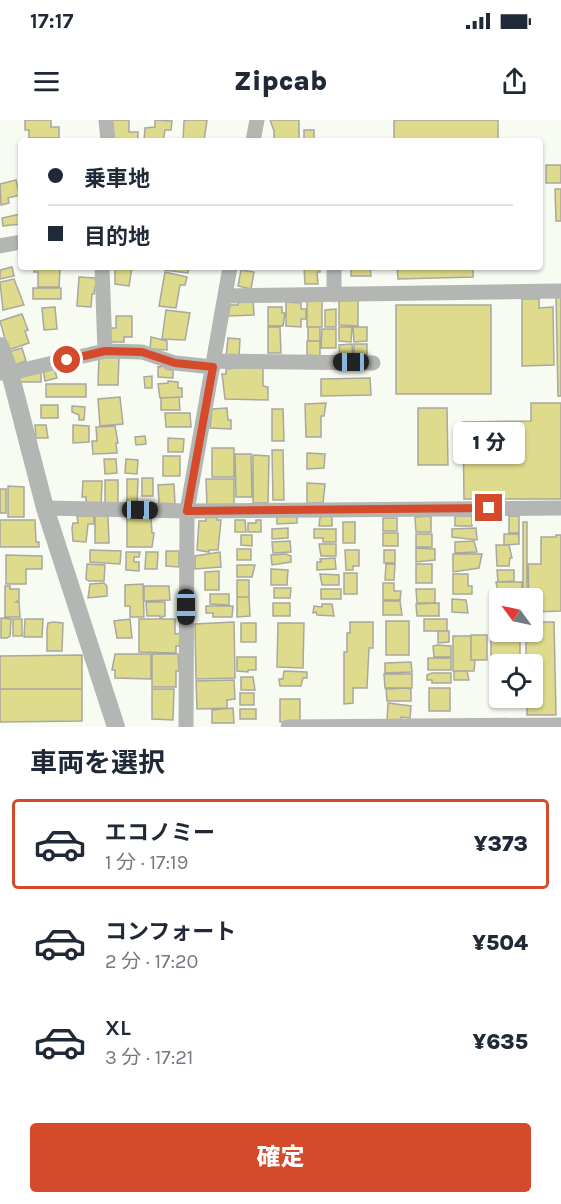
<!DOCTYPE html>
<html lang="ja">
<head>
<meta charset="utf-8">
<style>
	body { margin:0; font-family:Karla,"Noto Sans JP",sans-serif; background:#f6f6f7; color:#1f2937; height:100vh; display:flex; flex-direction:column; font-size:22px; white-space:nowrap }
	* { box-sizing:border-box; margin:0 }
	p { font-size:20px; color:#747a83 }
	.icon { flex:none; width:33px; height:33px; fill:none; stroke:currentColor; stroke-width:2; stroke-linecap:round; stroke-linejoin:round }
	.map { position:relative; height:607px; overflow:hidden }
	.panel { display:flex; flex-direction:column; background:#fff; flex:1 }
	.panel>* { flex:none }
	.hud { position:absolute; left:18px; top:18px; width:525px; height:132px; border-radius:6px; box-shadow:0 2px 4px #0004; display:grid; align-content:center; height:132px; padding:0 30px; background:#fff }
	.needle { width:39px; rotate:303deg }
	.fabs { position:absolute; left:489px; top:468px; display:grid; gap:12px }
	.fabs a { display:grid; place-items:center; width:54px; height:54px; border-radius:6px; background:#fff; box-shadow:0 2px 4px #0004; font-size:30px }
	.end { position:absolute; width:27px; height:27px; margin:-14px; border:8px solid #d44a2b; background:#fff; box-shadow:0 0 0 3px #fff }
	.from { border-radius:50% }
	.bubble { position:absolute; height:42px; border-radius:6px; background:#fff; box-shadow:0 2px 4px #0004; font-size:20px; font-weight:800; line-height:42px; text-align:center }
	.car { position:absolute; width:18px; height:36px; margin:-18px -9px; border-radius:8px; box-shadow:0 0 4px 2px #0007; background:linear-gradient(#222 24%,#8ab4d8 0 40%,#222 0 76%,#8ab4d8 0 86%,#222 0) }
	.hud b { display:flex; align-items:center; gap:21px; height:57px; font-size:22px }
	.hud b+b { border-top:2px solid #e0e1e3 }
	.hud i { width:15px; height:15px; background:#1f2937 }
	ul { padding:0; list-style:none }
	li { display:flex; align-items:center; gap:18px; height:90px; margin:0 12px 9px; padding:0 18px; border:3px solid transparent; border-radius:6px }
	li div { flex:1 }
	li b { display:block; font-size:22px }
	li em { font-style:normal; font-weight:800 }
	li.active { border-color:#d44a2b }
	li>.icon { width:54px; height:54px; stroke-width:1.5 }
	h2 { padding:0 30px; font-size:27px; line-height:72px }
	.primary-button { display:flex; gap:12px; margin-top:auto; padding:12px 30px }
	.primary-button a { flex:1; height:69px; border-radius:6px; background:#d44a2b; color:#fff; font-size:24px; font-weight:800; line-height:69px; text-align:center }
	.status { display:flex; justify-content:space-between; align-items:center; height:42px; padding:0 30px; background:#fff; direction:ltr }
	.status svg { height:16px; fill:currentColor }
	header { display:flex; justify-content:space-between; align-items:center; height:78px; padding:0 30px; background:#fff; font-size:27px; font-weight:800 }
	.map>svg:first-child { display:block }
	.building { fill:#dedb8c; stroke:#a8a8a0; stroke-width:1.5 }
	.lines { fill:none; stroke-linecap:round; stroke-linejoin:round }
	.minor { stroke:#b3b6b3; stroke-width:15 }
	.tertiary { stroke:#b3b6b3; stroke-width:18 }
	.route { stroke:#d44a2b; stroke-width:8 }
</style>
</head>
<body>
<div class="status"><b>17:17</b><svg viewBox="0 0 49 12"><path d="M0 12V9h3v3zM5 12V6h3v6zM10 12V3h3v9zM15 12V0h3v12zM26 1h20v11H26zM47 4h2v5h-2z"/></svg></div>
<header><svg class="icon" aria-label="menu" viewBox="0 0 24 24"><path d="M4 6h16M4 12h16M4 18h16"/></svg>Zipcab<svg class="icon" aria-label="share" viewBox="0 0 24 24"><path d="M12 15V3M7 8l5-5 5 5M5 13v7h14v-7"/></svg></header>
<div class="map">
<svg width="561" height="607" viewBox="0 0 561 607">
	<rect width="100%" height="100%" fill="#f7fbf2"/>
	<path class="building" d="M25 0H51V7H59V18H29V10H25Z
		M110 0H129V12H138V21H112Z
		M155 0 172 1 171 10H165L163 21H144L145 8 155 7Z
		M187 0H207L204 21H183L184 1Z
		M270 0H299V21H274V11Z
		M394 0H498V21H394Z
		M304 10H314V21H304Z
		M546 45H561V63H546Z
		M16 60 20 75 8 78 9 83 1 85 0 64Z
		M555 69H561V101H556Z
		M21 94V104L3 106 2 98Z
		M12 147 14 156 0 159V150Z
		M34 147H62L60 149 59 167H38V152H34Z
		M115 147H132L129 166 115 164Z
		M166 147H189L188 153 165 150Z
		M304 147H320V152H317L318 164H305Z
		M351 147H370L371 156H351Z
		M397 147H473V157L398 159Z
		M241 150 254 152 251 169 238 166Z
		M165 152 187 157 185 165H180L176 188 159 186Z
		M79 157 95 158 97 167H95L94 174H92L91 187 77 186Z
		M14 159 24 185 3 190 0 162Z
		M33 168H61V179H33Z
		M561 176V276H558L556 177Z
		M307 178H322V207H307Z
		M253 179 254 195 228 196 230 185H238V180Z
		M522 179H539V188L553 187 554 245 522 246Z
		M358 180V206L339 205V181Z
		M286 182 301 183V189H306V199H301V207L286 206Z
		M396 185H491V274H396Z
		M55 187 57 209 44 210 42 188Z
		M268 187H282V193H285L283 206H268Z
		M336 189V207H325V190Z
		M166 190 190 193 185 220 162 219Z
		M22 194 28 210 25 211 29 223 8 230 0 201Z
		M116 196H132V217H124V222H110V208H116Z
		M268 207H280L281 233H268Z
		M308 207H320V221H308Z
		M339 207H352L351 222 339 221Z
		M353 207H367V221L354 222Z
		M322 209H336V228H321Z
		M151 217 167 221V230L150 229Z
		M228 218 240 219 239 237H226Z
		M307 221H320V236L307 235Z
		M352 224 353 239 340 238 339 225Z
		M354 224H367V238L354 240Z
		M22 228 26 241 12 246 8 232Z
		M99 236 119 237 118 265H98Z
		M263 245V266L268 267V280L225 279 222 254H226V249Z
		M164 246 166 249 173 250V258L158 257V247Z
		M54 247 57 258 45 261 43 249Z
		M41 251V262H18L17 255Z
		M152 256V268H145L144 257Z
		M370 258 371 275 321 276V259Z
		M168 261 178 262V268H182V277L160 278 158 264 168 263Z
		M46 264H86V277H46Z
		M120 277 123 304 100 306 98 279Z
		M179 277 180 290H161V278Z
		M326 283 324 296H321V317H306L305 284Z
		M531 283H561V379H464L463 302 531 301Z
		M41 285H58V298H41Z
		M72 286 85 287 84 300H79V295L72 292Z
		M227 288 228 300H231V309L210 308 212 289Z
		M418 288H447L448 345H418Z
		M272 289H283L284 321H272Z
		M165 293H190L191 307H166Z
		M35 305H46L48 318H36Z
		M73 305 89 306V322L73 323Z
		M115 306 118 323H116L117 333 93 334 92 321H97L96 307Z
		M145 316 146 324 136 325 135 317Z
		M168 318 184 319 183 332H168Z
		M212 328H234V357H212Z
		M272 330H283L284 380H273Z
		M307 333 325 334 324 348 307 349Z
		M235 334H251L252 377H236Z
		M253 335 269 336 268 383H253Z
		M163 336H180V356H163Z
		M104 339H116L117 353 105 354Z
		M126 339 138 340 137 354 125 353Z
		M142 358H153V376H142Z
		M127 359H138L137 383 127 385Z
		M206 359H234V385H207Z
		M105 360H118V383L105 385Z
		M83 361H102L101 386H86V377H82Z
		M307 363 325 364 323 383H307Z
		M174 364 175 384 159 383 158 365Z
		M8 366 24 367V397H8Z
		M0 369H6V393H0Z
		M77 396H94V404H88L86 422 73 421 72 408 73 403H78Z
		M95 396H108L109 423H95Z
		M127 396 146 398V396H151L152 413H154L152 427H127Z
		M206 396H217V400H221L218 430H209V432L197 430 199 401H206Z
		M277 396H297V403L277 404Z
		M323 396H332V406H319L320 398Z
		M431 396V412H416L415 397Z
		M455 396H472V406H455Z
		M509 396H519V413H509Z
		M383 398H397V411H383Z
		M0 400H35L36 422H39V427H0Z
		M235 400H245L246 412H235Z
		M256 400H261V412H248V403H256Z
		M343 402H355V423H343Z
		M523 402H527V478H523Z
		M288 408V418L272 419V409Z
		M476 408 477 420 452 417V409Z
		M314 409H336V422H323V418H314Z
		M383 413H398V426H383Z
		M416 414H432V427H416Z
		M504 414H519V424L504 425Z
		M241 415H252V426L241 425Z
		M556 415H561V491L532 492V478H529L528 444H541V417H556Z
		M290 421 291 432 273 433 272 422Z
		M474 421 477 432 455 433V422Z
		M319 424H336V436H321Z
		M496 425H509L512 438H510L509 446H497Z
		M416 428 435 429V440L416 442Z
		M237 429H251V440H237Z
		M90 430 121 431 120 444 90 442Z
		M345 430H359V446H353V450H346Z
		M384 430H395V443H384Z
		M166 431H179V447L166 446Z
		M126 432H140L139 437H134V442H139V451L126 450Z
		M146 432H158L157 449H145Z
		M220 432 221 447 195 449V436Z
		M286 434 291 436V442L272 445 271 435Z
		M453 434H482L479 448 453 452Z
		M6 435 42 436V449H26V464H6Z
		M335 438 336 449 317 450V442H321L320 439Z
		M87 444 105 445 104 461H89L86 459Z
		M386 444H395L394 460H385Z
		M416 444H432V463H416Z
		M237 445H255L252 457H237Z
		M271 449 288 450 287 465H271Z
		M497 450H514V461L498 462Z
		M219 451V470H205V452Z
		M344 453H357V474H344Z
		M320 454 339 455V465H322Z
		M453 454H468V466H472V474H453Z
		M237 460H249V477H237Z
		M496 462H522V470H518L519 473H498Z
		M104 463 107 466V476L88 478 90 464Z
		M383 463H394V471H401L400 480H383Z
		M143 464 144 497H130V486H125V465Z
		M5 466H10V469H19V480L16 482H19L20 497H5Z
		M144 466H169L170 480 144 481Z
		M274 468H291L290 478H274Z
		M321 469H341V479H321Z
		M416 469H435V483H417Z
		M210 474H229V485L210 484Z
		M237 477H249L250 496 237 497Z
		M452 479 466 480 468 493 452 492Z
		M383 481H400L402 495H383Z
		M146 482H165V496L160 498V496H147Z
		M273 483H290V496H273Z
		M439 483V496H417L416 484Z
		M322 484H332L334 496 317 495 316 492 313 493 314 486 322 487Z
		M206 486H233L232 497H213V493H206Z
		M1 498 11 499 10 516 7 518H1Z
		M13 499H22V516H13Z
		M25 499H43L42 517H24Z
		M130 499 132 518H117L114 501Z
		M139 499H175V514L182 513V526H176V533L139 532Z
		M424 499H447V511H424Z
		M409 501V535H386V501Z
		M54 502 63 503 62 531H47V509L48 503Z
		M234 502 235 558 196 559 195 504Z
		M350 502H373V528H369L367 568H353V583L344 584V532H347V513H350Z
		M532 502H554L556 595H527V578H532V544H526V512H532Z
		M241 503H256V522H241Z
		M278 503H304L303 548 277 547Z
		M491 506H500V512H520V544H500V574H491Z
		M438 511H449V522L438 523Z
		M471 515H487V540H471Z
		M453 516H471V540H475L474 551H453Z
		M437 525 451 526V537H434L433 526Z
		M115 534H151V559L115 558V550H112Z
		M152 534H178L179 551H176V567H152Z
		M82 535V569H0V536Z
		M237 537H256V550H248V552L237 551Z
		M428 538H451V550H428Z
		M411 542 412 552 385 553V543Z
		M284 551 307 552V558H303L301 566H280L279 559H283Z
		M454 551H467L469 560H454Z
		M432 553H451V563H432V560H427V555Z
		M384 554H412V568H385Z
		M241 557H253L255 570H241Z
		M234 560 235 579 227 580V588L197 589 196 561Z
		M408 568 411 570V581H387L386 569Z
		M429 568H450V591H429Z
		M0 569H82V601L0 602Z
		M152 569H174L173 600 152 599Z
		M240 573H254V585H240Z
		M280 579H300V602H280Z
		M388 583 411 586 410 598 401 597V601H387Z
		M233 588 234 603H212V590Z
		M240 589H256V599H240Z"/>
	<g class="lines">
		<path class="minor" d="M106 0 108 21
			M253 21 257 0
			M0 126 21 122
			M102 147 105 231
			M334 175V147
			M225 176 561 171
			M214 241 373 243
			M0 253H10L105 231 142 232 175 243 213 247
			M45 388 187 391 561 388
			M186 607 187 391 230 147
			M288 607 561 605"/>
		<path class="tertiary" d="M0 226 10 253 45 388 116 607"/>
	</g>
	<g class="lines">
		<path class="route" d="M67 240 105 231 142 232 175 243 213 247 187 391 489 388"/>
	</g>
</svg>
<div class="fabs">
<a><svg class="needle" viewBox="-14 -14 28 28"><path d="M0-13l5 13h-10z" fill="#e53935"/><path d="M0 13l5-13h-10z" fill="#747a83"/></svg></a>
<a><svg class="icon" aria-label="locate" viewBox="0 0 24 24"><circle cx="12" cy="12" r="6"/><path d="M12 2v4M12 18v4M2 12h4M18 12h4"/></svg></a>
</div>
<i class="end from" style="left:67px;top:240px"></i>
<i class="end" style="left:489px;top:388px"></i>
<div class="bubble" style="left:453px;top:302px;width:72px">1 分</div>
<i class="car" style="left:351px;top:242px;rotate:270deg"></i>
<i class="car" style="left:140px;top:390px;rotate:91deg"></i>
<i class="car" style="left:186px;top:487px;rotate:180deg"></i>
<div class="hud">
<b><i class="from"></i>乗車地</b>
<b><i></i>目的地</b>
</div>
</div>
<section class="panel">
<h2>車両を選択</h2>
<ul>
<li class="active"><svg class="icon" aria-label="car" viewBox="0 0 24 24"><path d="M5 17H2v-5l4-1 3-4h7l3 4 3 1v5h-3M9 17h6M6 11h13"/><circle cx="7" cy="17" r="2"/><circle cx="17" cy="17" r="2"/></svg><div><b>エコノミー</b><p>1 分 · 17:19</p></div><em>¥373</em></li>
<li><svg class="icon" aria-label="car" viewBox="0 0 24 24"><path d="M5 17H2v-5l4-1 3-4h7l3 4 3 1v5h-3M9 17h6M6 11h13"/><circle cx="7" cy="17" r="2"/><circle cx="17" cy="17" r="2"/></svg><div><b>コンフォート</b><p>2 分 · 17:20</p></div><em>¥504</em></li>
<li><svg class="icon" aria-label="car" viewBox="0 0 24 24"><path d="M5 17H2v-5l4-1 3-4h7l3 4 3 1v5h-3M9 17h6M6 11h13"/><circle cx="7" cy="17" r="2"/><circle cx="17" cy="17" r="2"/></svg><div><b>XL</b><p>3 分 · 17:21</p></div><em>¥635</em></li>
</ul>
<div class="primary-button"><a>確定</a></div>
</section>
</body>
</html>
